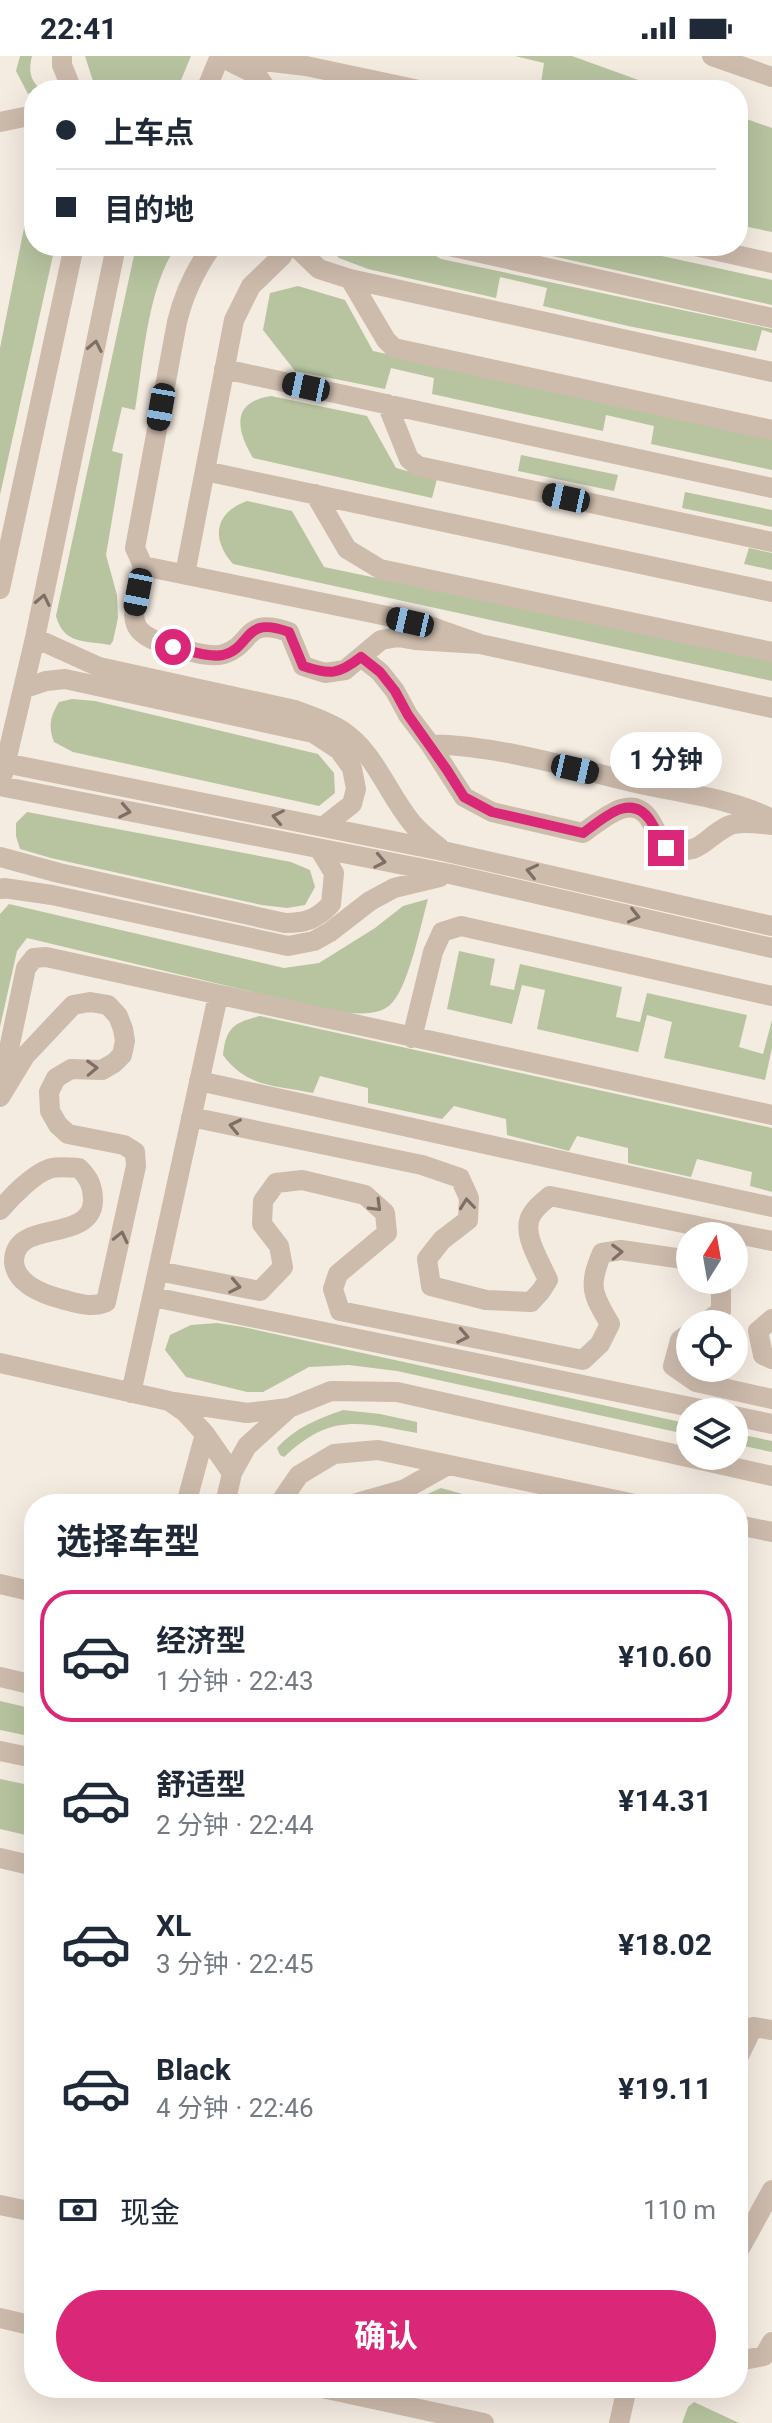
<!DOCTYPE html>
<html lang="zh">
<head>
<meta charset="utf-8">
<style>
	body { margin:0; font-family:Roboto,"Noto Sans SC",sans-serif; background:#f6f6f7; color:#1f2937; height:100vh; display:flex; flex-direction:column; font-size:30px; white-space:nowrap }
	* { box-sizing:border-box; margin:0 }
	p { font-size:26px; color:#747a83 }
	.icon { flex:none; width:44px; height:44px; fill:none; stroke:currentColor; stroke-width:2; stroke-linecap:round; stroke-linejoin:round }
	.map { position:relative; flex:1; overflow:hidden }
	.sheet { position:absolute; left:24px; top:1438px; width:724px; height:904px; display:flex; flex-direction:column; background:#fff; border-radius:32px; box-shadow:0 8px 32px #0002 }
	.sheet>* { flex:none }
	.guide { position:absolute; left:24px; top:24px; width:724px; height:176px; border-radius:32px; box-shadow:0 8px 32px #0002; display:grid; align-content:center; height:176px; padding:0 32px; background:#fff }
	.needle { width:52px; rotate:11deg }
	.buttons { position:absolute; left:676px; top:1166px; display:grid; gap:16px }
	.buttons a { display:grid; place-items:center; width:72px; height:72px; border-radius:50%; background:#fff; box-shadow:0 8px 32px #0002; font-size:40px }
	.end { position:absolute; width:36px; height:36px; margin:-18px; border:10px solid #db2777; background:#fff; box-shadow:0 0 0 4px #fff }
	.from { border-radius:50% }
	.bubble { position:absolute; height:56px; border-radius:28px; background:#fff; box-shadow:0 8px 32px #0002; font-size:26px; font-weight:700; line-height:56px; text-align:center }
	.car { position:absolute; width:24px; height:48px; margin:-24px -12px; border-radius:10px; box-shadow:0 0 6px 2px #0007; background:linear-gradient(#222 24%,#8ab4d8 0 40%,#222 0 76%,#8ab4d8 0 86%,#222 0) }
	.guide b { display:flex; align-items:center; gap:28px; height:76px; font-size:30px }
	.guide b+b { border-top:2px solid #e0e1e3 }
	.guide i { width:20px; height:20px; background:#1f2937 }
	ul { padding:0; list-style:none }
	li { display:flex; align-items:center; gap:24px; height:132px; margin:0 16px 12px; padding:0 16px; border:4px solid transparent; border-radius:32px }
	li div { flex:1 }
	li b { display:block; font-size:30px }
	li em { font-style:normal; font-weight:700 }
	li.on { border-color:#db2777 }
	li>.icon { width:72px; height:72px; stroke-width:1.5 }
	h2 { padding:0 32px; font-size:36px; line-height:96px }
	.pay { display:flex; align-items:center; gap:20px; height:88px; padding:0 32px; font-size:30px }
	.pay p { margin-inline-start:auto }
	.button { display:flex; gap:16px; margin-top:auto; padding:16px 32px }
	.button a { flex:1; height:92px; border-radius:48px; background:#db2777; color:#fff; font-size:32px; font-weight:700; line-height:92px; text-align:center }
	.status { display:flex; justify-content:space-between; align-items:center; height:56px; padding:0 40px; background:#fff; direction:ltr }
	.status svg { height:22px; fill:currentColor }
	.map>svg:first-child { display:block }
	.green { fill:#b8c4a0 }
	.lines { fill:none; stroke-linecap:round; stroke-linejoin:round }
	.minor { stroke:#cdbbac; stroke-width:20 }
	.oneway { stroke:#7d6f65 }
	.route { stroke:#db2777; stroke-width:10 }
</style>
</head>
<body>
<div class="status"><b>22:41</b><svg viewBox="0 0 49 12"><path d="M0 12V9h3v3zM5 12V6h3v6zM10 12V3h3v9zM15 12V0h3v12zM26 1h20v11H26zM47 4h2v5h-2z"/></svg></div>
<div class="map">
<svg width="772" height="2367" viewBox="0 0 772 2367">
	<rect width="100%" height="100%" fill="#f4ebe1"/>
	<path class="green" d="M20 0H32C29 13 29 22 39 32L28 38 16 15Z
		M85 0H191L179 29 173 34H102L93 25Z
		M515 0H572L666 34H540L544 7Z
		M738 60 772 72V176L738 169Z
		M34 122V190H55L0 439V292Z
		M136 190H177C148 228 143 306 135 354L122 351 112 395 123 398 106 499 117 539 118 562 113 585 110 589C84 584 64 589 56 560Z
		M327 190H426L431 197 441 203 772 273V277L762 274 756 295 628 270 543 250 547 232 500 221 496 242 368 213 339 202Z
		M507 190H616L772 224V249Z
		M298 230 345 244 373 295 772 383V414L651 388 654 370 606 359 603 375 432 338 434 322 391 312 385 333 295 315 263 274 270 237Z
		M271 340 367 360 396 412 437 423 432 442 253 402C236 373 231 346 271 340Z
		M521 399 618 419 614 435 518 415Z
		M685 436 772 454V471L682 452Z
		M247 445 292 455 324 511 772 605V625L233 508C211 483 214 457 247 445Z
		M749 492 772 497V514L744 508Z
		M72 643 95 645 318 698 334 717 335 737 319 750 73 696 54 686C48 670 50 661 59 646Z
		M27 756 291 806 310 814 315 831 305 849 287 852 262 849 51 802 20 793 16 780V767Z
		M428 843C421 867 408 934 390 949 376 961 353 957 336 956L27 882 17 895 0 971V858L9 848 284 912 319 907 375 872 403 850Z
		M459 895 495 903 490 929 514 934 520 908 622 931 616 961 640 966 647 937 747 959 739 991 763 998 772 964V992L765 1024 664 1002 672 966 647 959 638 996 537 973 545 934 522 929 512 968 447 953Z
		M260 960 772 1072V1136L750 1130 752 1116 697 1103 691 1121 628 1107V1092L577 1080 569 1095 507 1079 506 1063 454 1050 442 1063 368 1047V1032L320 1020 313 1037C276 1029 247 1032 223 999 226 971 234 967 260 960Z
		M217 1267 243 1271 690 1368V1379L397 1315 349 1309 309 1311 263 1336H247L186 1321 165 1294 170 1279 191 1269Z
		M343 1354 380 1358 417 1366V1377C358 1366 331 1357 284 1401L280 1399 277 1392C296 1371 318 1363 343 1354Z
		M734 1377 772 1385V1396L734 1388Z
		M441 1432 481 1443 478 1448H405Z
		M0 1645 34 1653V1681L0 1674Z
		M0 1723 34 1730V1781L0 1773Z
		M694 2346 739 2367H682L688 2351Z"/>
	<g class="lines">
		<path class="minor" d="M62 0V9L72 34
			M222 0 306 10 419 34
			M712 0 772 21
			M231 6 257 19 267 34
			M206 34 220 0
			M0 66 34 59
			M295 190 319 213 350 223 772 316
			M449 190 772 262
			M695 190 772 207
			M350 223 386 284 394 292 772 374
			M224 313 772 432
			M387 348 409 403 418 410 772 486
			M205 415 772 536
			M315 438 347 493 380 513 772 596
			M143 510 135 492 177 266C184 237 195 214 212 190
			M185 518 234 264 251 230 282 200 287 190
			M0 533 74 190
			M35 582 99 611 295 654C311 660 327 665 341 674 375 696 387 737 412 767 420 777 430 784 440 792
			M480 588 415 584 398 581 381 584 345 614 325 617 303 610 289 576C243 560 254 588 224 598 212 602 193 596 181 593 119 577 133 563 143 510L392 561 429 570 480 588 772 652
			M361 601 380 616 395 635 408 659 430 688 464 741 492 756 583 777C602 764 631 735 650 764 656 773 659 783 666 792 702 800 701 784 728 770 740 764 759 768 772 769
			M25 632 46 625 65 623 313 677 339 694 352 712 356 733 352 748 324 770
			M430 688C500 690 568 711 636 727 681 737 730 742 772 763
			M0 706 443 795 772 870
			M3 718 35 582 116 190
			M0 730 450 818 772 892
			M0 801 59 817 285 867C306 867 317 863 331 848L334 817 320 794
			M0 833 4 832 52 839 288 890 314 885 330 876 370 845 394 832 440 821
			M412 982 433 896 442 876 461 870 772 940
			M199 1025 772 1151
			M2 1026 26 912 34 902 46 901 772 1059
			M0 1041 25 1000 73 949 90 946 108 949 118 960 123 973 125 985 122 999 114 1007 102 1014 71 1013 56 1022 49 1036 50 1055 58 1069 68 1078 124 1089 135 1096 136 1110 106 1246C92 1252 80 1248 65 1244 45 1239 16 1229 14 1206 14 1197 17 1190 24 1185 43 1171 92 1178 93 1145 93 1130 89 1122 79 1112 70 1112 61 1110 52 1112 35 1116 11 1141 0 1154
			M191 1061 422 1109 460 1122 469 1142 468 1164 442 1184 427 1203 431 1230 486 1244 531 1246 541 1235 548 1224C540 1205 520 1176 532 1158 536 1151 544 1145 550 1140L772 1185
			M158 1215 260 1235 283 1211 279 1190 262 1168 263 1145 276 1127 302 1124 365 1139 385 1157 387 1177 338 1218 333 1233 340 1255 583 1304 600 1288 610 1268C592 1238 588 1230 602 1197L621 1194 690 1204
			M153 1241 715 1356
			M772 1263 758 1275 763 1299 772 1303
			M703 1268 721 1255V1234L718 1224
			M690 1277 680 1284 673 1310 696 1326 772 1343
			M0 1307 169 1345 185 1356 205 1378 186 1448
			M131 1337 218 940
			M174 1346 247 1357 289 1352
			M734 1360 772 1368
			M205 1378 232 1417
			M225 1448 232 1417 247 1390 289 1352 331 1335 397 1336 772 1420
			M279 1448 299 1419 334 1398 378 1394 635 1448
			M353 1448 405 1433 448 1409
			M738 1469 772 1476
			M0 1528 34 1536
			M0 1621 34 1629
			M0 1695 34 1702
			M0 1802 34 1810
			M738 2002 753 1971 772 1974
			M0 2149 34 2156
			M738 2196 772 2134
			M0 2262 34 2270
			M738 2305 764 2300 772 2286
			M322 2332 484 2367
			M619 2367 627 2332"/>
	</g>
	<defs><path id="oneway-chevron" d="M-2-3.5L2.5 0L-2 3.5" fill="none" stroke-width="1.6" stroke-linecap="round" stroke-linejoin="round" transform="scale(2)"/></defs>
	<g class="oneway">
		<use href="#oneway-chevron" transform="translate(95 290) rotate(-78)"/>
		<use href="#oneway-chevron" transform="translate(43 544) rotate(-78)"/>
		<use href="#oneway-chevron" transform="translate(125 755) rotate(11)"/>
		<use href="#oneway-chevron" transform="translate(278 761) rotate(-169)"/>
		<use href="#oneway-chevron" transform="translate(380 805) rotate(11)"/>
		<use href="#oneway-chevron" transform="translate(532 815) rotate(-167)"/>
		<use href="#oneway-chevron" transform="translate(634 860) rotate(13)"/>
		<use href="#oneway-chevron" transform="translate(92 1012) rotate(-2)"/>
		<use href="#oneway-chevron" transform="translate(235 1070) rotate(-168)"/>
		<use href="#oneway-chevron" transform="translate(467 1148) rotate(-96)"/>
		<use href="#oneway-chevron" transform="translate(376 1150) rotate(45)"/>
		<use href="#oneway-chevron" transform="translate(121 1181) rotate(-77)"/>
		<use href="#oneway-chevron" transform="translate(617 1196) rotate(-2)"/>
		<use href="#oneway-chevron" transform="translate(235 1230) rotate(11)"/>
		<use href="#oneway-chevron" transform="translate(463 1280) rotate(11)"/>
	</g>
	<g class="lines">
		<path class="route" d="M173 591C187 594 209 602 223 599 253 591 242 559 289 576L303 610C330 619 338 619 361 601L380 616 395 635 408 659 447 714 464 741 492 756 583 777C602 764 630 735 650 764 656 773 659 783 666 792"/>
	</g>
</svg>
<div class="buttons">
<a><svg class="needle" viewBox="-14 -14 28 28"><path d="M0-13l5 13h-10z" fill="#e53935"/><path d="M0 13l5-13h-10z" fill="#747a83"/></svg></a>
<a><svg class="icon" aria-label="locate" viewBox="0 0 24 24"><circle cx="12" cy="12" r="6"/><path d="M12 2v4M12 18v4M2 12h4M18 12h4"/></svg></a>
<a><svg class="icon" aria-label="layers" viewBox="0 0 24 24"><path d="M12 4l9 5-9 5-9-5zM3 14l9 5 9-5"/></svg></a>
</div>
<i class="end from" style="left:173px;top:591px"></i>
<i class="end" style="left:666px;top:792px"></i>
<div class="bubble" style="left:610px;top:676px;width:112px">1 分钟</div>
<i class="car" style="left:306px;top:331px;rotate:282deg"></i>
<i class="car" style="left:161px;top:351px;rotate:190deg"></i>
<i class="car" style="left:566px;top:442px;rotate:282deg"></i>
<i class="car" style="left:138px;top:536px;rotate:191deg"></i>
<i class="car" style="left:410px;top:566px;rotate:283deg"></i>
<i class="car" style="left:575px;top:713px;rotate:103deg"></i>
<div class="guide">
<b><i class="from"></i>上车点</b>
<b><i></i>目的地</b>
</div>
<section class="sheet">
<h2>选择车型</h2>
<ul>
<li class="on"><svg class="icon" aria-label="car" viewBox="0 0 24 24"><path d="M5 17H2v-5l4-1 3-4h7l3 4 3 1v5h-3M9 17h6M6 11h13"/><circle cx="7" cy="17" r="2"/><circle cx="17" cy="17" r="2"/></svg><div><b>经济型</b><p>1 分钟 · 22:43</p></div><em>¥10.60</em></li>
<li><svg class="icon" aria-label="car" viewBox="0 0 24 24"><path d="M5 17H2v-5l4-1 3-4h7l3 4 3 1v5h-3M9 17h6M6 11h13"/><circle cx="7" cy="17" r="2"/><circle cx="17" cy="17" r="2"/></svg><div><b>舒适型</b><p>2 分钟 · 22:44</p></div><em>¥14.31</em></li>
<li><svg class="icon" aria-label="car" viewBox="0 0 24 24"><path d="M5 17H2v-5l4-1 3-4h7l3 4 3 1v5h-3M9 17h6M6 11h13"/><circle cx="7" cy="17" r="2"/><circle cx="17" cy="17" r="2"/></svg><div><b>XL</b><p>3 分钟 · 22:45</p></div><em>¥18.02</em></li>
<li><svg class="icon" aria-label="car" viewBox="0 0 24 24"><path d="M5 17H2v-5l4-1 3-4h7l3 4 3 1v5h-3M9 17h6M6 11h13"/><circle cx="7" cy="17" r="2"/><circle cx="17" cy="17" r="2"/></svg><div><b>Black</b><p>4 分钟 · 22:46</p></div><em>¥19.11</em></li>
</ul>
<div class="pay"><svg class="icon" aria-label="cash" viewBox="0 0 24 24"><path d="M3 7h18v10H3z"/><circle cx="12" cy="12" r="2"/></svg>现金<p>110 m</p></div>
<div class="button"><a>确认</a></div>
</section>
</div>
</body>
</html>
